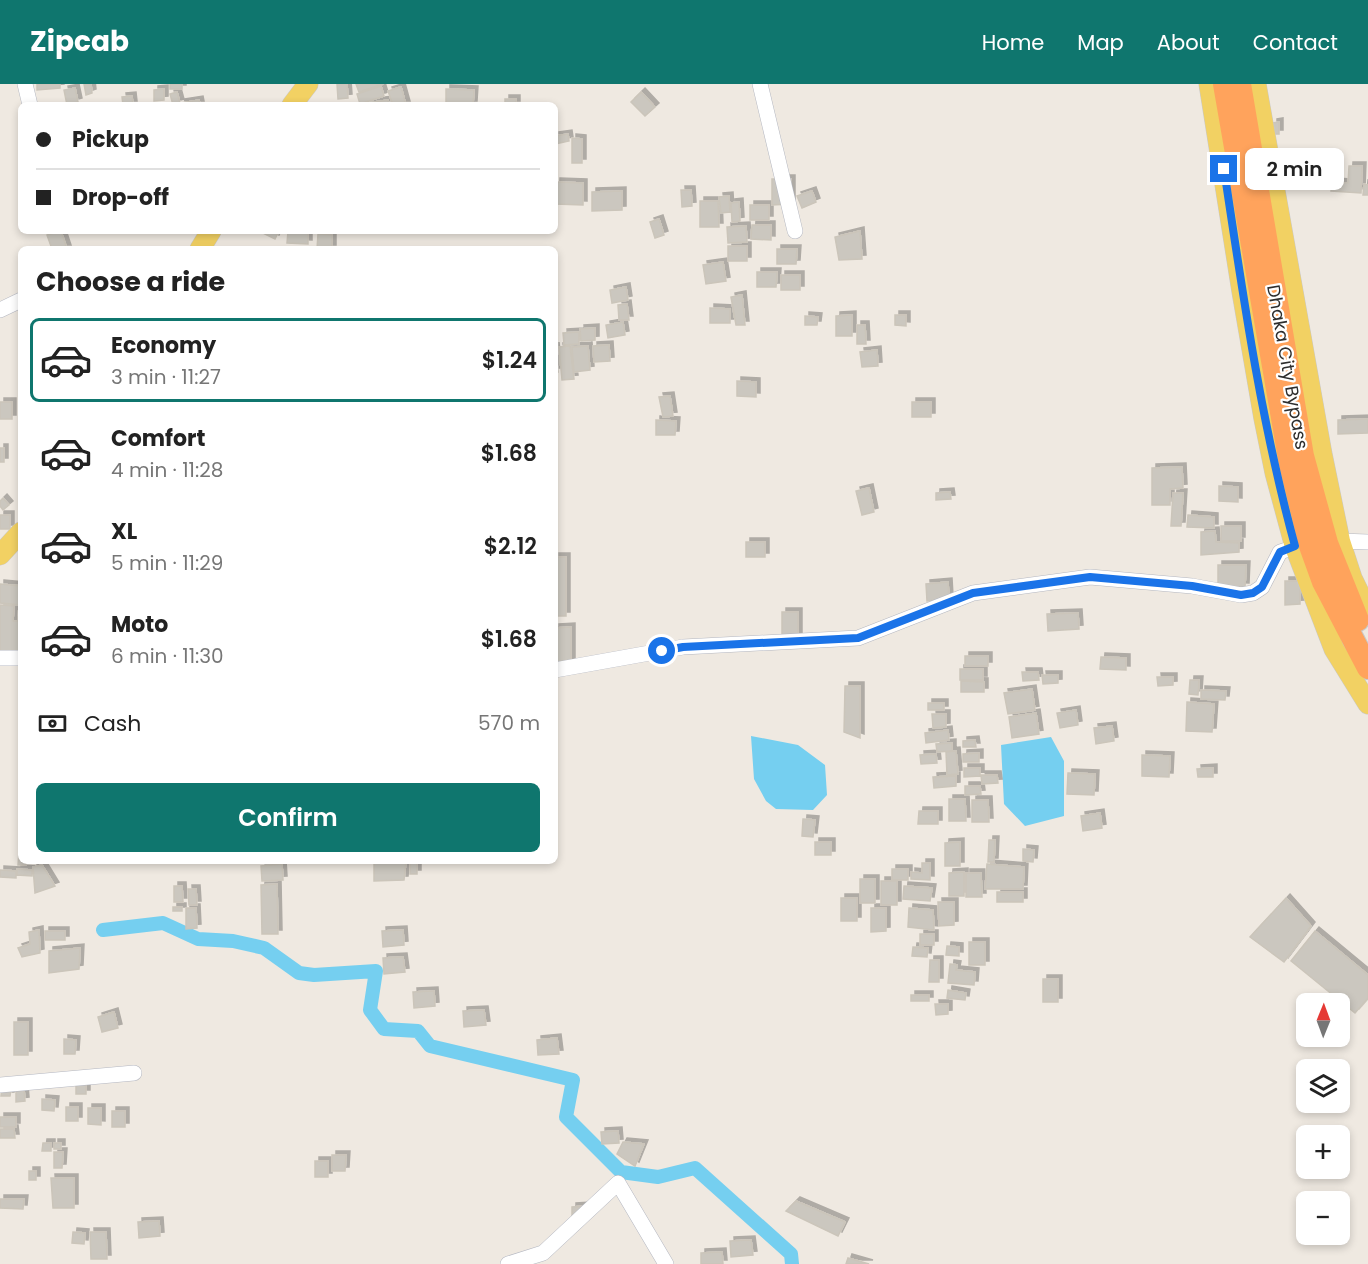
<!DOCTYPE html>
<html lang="en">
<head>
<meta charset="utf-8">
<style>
	body { margin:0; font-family:Poppins,sans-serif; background:#f2f2f2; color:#222; height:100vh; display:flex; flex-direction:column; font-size:22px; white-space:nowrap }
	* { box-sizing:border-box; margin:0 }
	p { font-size:20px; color:#767676 }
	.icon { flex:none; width:33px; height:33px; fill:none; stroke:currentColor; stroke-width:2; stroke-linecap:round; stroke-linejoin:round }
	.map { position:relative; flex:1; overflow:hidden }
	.details { position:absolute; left:18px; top:162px; width:540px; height:618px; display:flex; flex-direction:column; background:#fff; border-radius:9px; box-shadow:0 3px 9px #0003 }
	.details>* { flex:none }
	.hud { position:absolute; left:18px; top:18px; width:540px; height:132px; border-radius:9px; box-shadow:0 3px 9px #0003; display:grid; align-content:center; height:132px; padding:0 18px; background:#fff }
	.needle { width:39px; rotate:1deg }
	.tools { position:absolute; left:1296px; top:909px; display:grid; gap:12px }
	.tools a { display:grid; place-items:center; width:54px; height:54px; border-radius:9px; background:#fff; box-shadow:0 3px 9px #0003; font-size:30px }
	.end { position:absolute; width:27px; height:27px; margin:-14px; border:8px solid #1a73e8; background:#fff; box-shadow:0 0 0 3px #fff }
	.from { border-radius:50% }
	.bubble { position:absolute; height:42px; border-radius:9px; background:#fff; box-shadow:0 3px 9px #0003; font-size:20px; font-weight:600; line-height:42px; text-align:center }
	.hud b { display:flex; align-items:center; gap:21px; height:57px; font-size:22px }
	.hud b+b { border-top:2px solid #e0e0e0 }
	.hud i { width:15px; height:15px; background:#222 }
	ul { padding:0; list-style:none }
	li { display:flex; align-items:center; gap:18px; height:84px; margin:0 12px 9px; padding:0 6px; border:3px solid transparent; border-radius:9px }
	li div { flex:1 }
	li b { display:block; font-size:22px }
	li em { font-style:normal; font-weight:600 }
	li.selected { border-color:#0f766e }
	li>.icon { width:54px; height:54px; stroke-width:1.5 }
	h2 { padding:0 18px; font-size:27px; line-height:72px }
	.pay { display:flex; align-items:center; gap:15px; height:66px; padding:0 18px; font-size:22px }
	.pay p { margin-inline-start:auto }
	.cta { display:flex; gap:12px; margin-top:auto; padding:12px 18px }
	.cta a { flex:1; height:69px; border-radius:9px; background:#0f766e; color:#fff; font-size:24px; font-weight:600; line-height:69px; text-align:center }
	header { display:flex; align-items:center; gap:36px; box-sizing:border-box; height:84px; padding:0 30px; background:#0f766e; color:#fff }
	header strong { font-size:28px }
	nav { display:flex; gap:33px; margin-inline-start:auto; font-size:21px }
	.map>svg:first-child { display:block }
	.water { fill:#75cff0 }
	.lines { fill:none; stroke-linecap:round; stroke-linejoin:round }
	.canal { stroke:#75cff0; stroke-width:14 }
	.building { fill:#cbc7bf; stroke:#cbc5ba; stroke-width:1.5; filter:url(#shadow) }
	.minor-casing { stroke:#b4b7c1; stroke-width:16 }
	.major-casing { stroke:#c9c9c9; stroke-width:21 }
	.highway-casing { stroke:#c9c9c9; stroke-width:24 }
	.minor { stroke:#fff; stroke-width:15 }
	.major { stroke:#f2d163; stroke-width:20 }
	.highway { stroke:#ffa35c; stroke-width:22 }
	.route { stroke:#1a73e8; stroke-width:8 }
	.labels { text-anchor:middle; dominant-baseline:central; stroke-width:4.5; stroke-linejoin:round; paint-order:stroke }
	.street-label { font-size:18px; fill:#2e2e2e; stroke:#fff }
</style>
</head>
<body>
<header>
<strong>Zipcab</strong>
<nav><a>Home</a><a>Map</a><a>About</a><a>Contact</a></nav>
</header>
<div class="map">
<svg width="1368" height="1180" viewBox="0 0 1368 1180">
	<defs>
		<filter id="shadow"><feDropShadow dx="4" dy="-4" stdDeviation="0" flood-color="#0004"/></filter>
	</defs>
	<rect width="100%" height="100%" fill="#efe9e1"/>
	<path class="water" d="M751 652 798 661 825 681 827 711 813 726 776 725 766 717 754 695Z
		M1051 653 1064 677V732L1025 742 1004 720 1001 661Z"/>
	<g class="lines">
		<path class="canal" d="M103 846 163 839 198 855 233 857 264 864 299 889 314 891 376 887 370 926 384 945 418 947 430 962 573 996 566 1033 621 1088 658 1093 695 1084 791 1170 792 1180"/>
	</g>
	<path class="building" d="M37 0H60V4L37 6Z
		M84 0H91L92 9 86 11Z
		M170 0H182V5H170Z
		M337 0H347L348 14 338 15Z
		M356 0H383L359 8Z
		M381 2 384 12 360 20 357 10Z
		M401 3 406 21H393L388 7Z
		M75 4 78 18 67 21 64 6Z
		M164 5V16L154 17V6Z
		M446 5 474 6 473 21H446Z
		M177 8 180 19 173 21 170 10Z
		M641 8 655 23 645 32 631 18Z
		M132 12 133 21H123L122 13Z
		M505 15H516V21H505Z
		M199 16 200 21H181L180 19Z
		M388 16 389 21H367V19Z
		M1279 38V50H1273V39Z
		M568 50 569 57 555 60V52Z
		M572 54 582 55V79H572Z
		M1321 82H1333V96L1322 97Z
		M1349 82H1362L1361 109 1331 107 1332 98 1348 99Z
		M772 95H791V120L772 121Z
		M556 98 583 99V121L555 120Z
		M1364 100 1368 101V111H1363Z
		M681 106H691L692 122 682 123Z
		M622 107V126L592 127V108Z
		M812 107 816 118 802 124 797 112Z
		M729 112 730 128 721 129 719 113Z
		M700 117H718L719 143H700Z
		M739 118 740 137 732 138 731 119Z
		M750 121H769V136H750Z
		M659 135 664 151 655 154 650 138Z
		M752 141H771V156L751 155Z
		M746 142 747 158 728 159 727 143Z
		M61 147 67 165H52L47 151Z
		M259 147H279L275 155Z
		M288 147H308V160L287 159Z
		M860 147 862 175 839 176 835 153Z
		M318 150 332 151V165H317Z
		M728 162H747V177H728Z
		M777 165H797L796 180H777Z
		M723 178 726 197 706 200 703 181Z
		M757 188H777L776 203H757Z
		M781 191H800V206H781Z
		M626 203 628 216 612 219 610 206Z
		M742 211 745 241H736L731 213Z
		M627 220 629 236H619L618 221Z
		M710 224 730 225V239H710Z
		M852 231V252H836V232Z
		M895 231H906V242L895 241Z
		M805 232 818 233 817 241H805Z
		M623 238 625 251 608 254 606 241Z
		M857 241H865L866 260H857Z
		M595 244V256L581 257 580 245Z
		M579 248V260L564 261 563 249Z
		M609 261 610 277 594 278 593 262Z
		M555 262 558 288H555Z
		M570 262 574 295 562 296 559 263Z
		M588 262 590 286 574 288 572 263Z
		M877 266 878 282 862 283 860 268Z
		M737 297 756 298V313L737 312Z
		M670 312 673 332 663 333 659 313Z
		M0 318H12V335H0Z
		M912 318H931V333H912Z
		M1368 335V349L1338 350V336Z
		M656 336 676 337 675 351H656Z
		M0 364H4V378H0Z
		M1182 383 1183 404 1170 405V421H1152V384Z
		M1219 402 1238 403V418L1219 417Z
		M869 404 874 428 862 431 856 407Z
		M950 408 951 415 936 416V409Z
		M1173 409H1183L1181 442H1171Z
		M3 414 9 421 3 426 0 422V417Z
		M0 431H10V445H0Z
		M1188 431 1214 433V444L1187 443Z
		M1221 442H1241V457H1221Z
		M1215 447 1216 458 1239 459V468L1201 471V448Z
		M746 458H765V473H746Z
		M555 473H566V532H555Z
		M1218 481H1246L1245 503 1218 502Z
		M1285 497H1300V520L1285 521Z
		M948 498 949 515 927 517 926 500Z
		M0 500 21 502V521L0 519Z
		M0 521 14 522 13 537H18L19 522H21V569L0 568Z
		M782 528H798V553H782Z
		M1078 529 1079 545 1048 547 1047 530Z
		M571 543V580L555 584V544Z
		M965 572H988V582H965Z
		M1101 573 1126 574V586L1100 585Z
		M960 585H983V596H960Z
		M1022 588H1038L1039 596 1023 597Z
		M1042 591H1058V599L1043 600Z
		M1157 593H1173V601L1158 602Z
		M1190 596H1199L1198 611 1189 610Z
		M961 597 984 598V608H961Z
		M845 602H860V654L844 648Z
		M1032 605 1035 626 1008 630 1004 609Z
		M1201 606 1226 607 1225 616 1201 615Z
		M1187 618 1214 620 1212 648 1186 647Z
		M928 619H944V626H928Z
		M1076 626 1078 641 1060 644 1057 629Z
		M1036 629 1039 650 1012 654 1009 633Z
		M932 630H946V643L933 644Z
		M1112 642 1114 657 1096 660 1094 644Z
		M948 646 949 656 926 659 925 649Z
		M975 656 976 663H963V657Z
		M952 659V667L937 668 936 660Z
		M956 667 958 690 947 691 946 668Z
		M979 669V678H963V670Z
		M936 670 937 679 921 680 920 671Z
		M1142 671 1170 672 1169 693 1142 692Z
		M964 684H980V692L964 693Z
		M1213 684V693H1198L1197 685Z
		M1068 689 1095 690 1094 711 1067 710Z
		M981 691H997L998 699 982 700Z
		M956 692V702L934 704 933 693Z
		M965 702H980L981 710 965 711Z
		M949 715H965L966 737H949Z
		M972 716H988L989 738H972Z
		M919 727H938V740H918Z
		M1100 729 1102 744 1083 747 1081 732Z
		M803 735 815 736 813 753 802 752Z
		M989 756H995L994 778H988Z
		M815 758H831V771H815Z
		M960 758V782H945V759Z
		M1023 765 1034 766 1033 778 1023 777Z
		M19 767 21 768V777H26V781H18Z
		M374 777H406L404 796 374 797Z
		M410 779H417V790H410Z
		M922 779H930V796L911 795V788L922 789Z
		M282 780 283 796 262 797 261 782Z
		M987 780 1024 783 1023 805H985Z
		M42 781 55 802 35 809 33 783Z
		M17 785 32 786V792L17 791Z
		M892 785H908V796H892Z
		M0 786 16 787V794L0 793Z
		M964 788V812H949V789Z
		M966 789H981L982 813H966Z
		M860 795H875V819H860Z
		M881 797H897V821H881Z
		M277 800 278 850H262L261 801Z
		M174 802H182L183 818H174Z
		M904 802 932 804 930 817 903 815Z
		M188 805H196L197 821H189Z
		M997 808H1023V818H997Z
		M841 814H857V837H841Z
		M1286 814 1311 842 1284 878 1250 853Z
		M938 818H954V841L939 842Z
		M173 823H182V827H173Z
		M186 824H196L197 844 186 845Z
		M871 824H886V847L871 848Z
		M909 824 933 826 934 846 908 843Z
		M39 846 40 869 22 873 18 864 30 860 29 848Z
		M403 846 404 861 383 863 382 847Z
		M45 847H65V856H45Z
		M1315 847 1368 891V914L1355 929 1291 877Z
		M920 850H934V861H920Z
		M969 858H985V881H969Z
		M947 862 959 863V872L946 871Z
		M913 863 928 864 927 873 912 872Z
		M80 864 79 885 49 889V867Z
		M403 873 405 888 384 890 383 874Z
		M930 876H939V898H929Z
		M950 880 957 881 956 886 975 888 974 901 948 899Z
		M1043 895H1058V918H1043Z
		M948 906 966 909 965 916 947 914Z
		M434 907 435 922 414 924 413 908Z
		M911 911H929V917H911Z
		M935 920H948V930L936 931Z
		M484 926 486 941 464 943 463 927Z
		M114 928 118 944 102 948 98 933Z
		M14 938H28V971H14Z
		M557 954 559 970 538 971 537 956Z
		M64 955 76 956 75 970H64Z
		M76 996H86V1010H76Z
		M2 1004 11 1005 10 1012H1Z
		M16 1005H24L25 1017 16 1018Z
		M42 1015 55 1016 54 1027 42 1026Z
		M66 1023H78V1037H66Z
		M88 1024H101V1041L88 1040Z
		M112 1027H125V1043H112Z
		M0 1033H16V1043H0Z
		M0 1045H14L15 1054H0Z
		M618 1047 619 1059 602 1060 601 1048Z
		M623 1058 644 1060 635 1082 617 1070Z
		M43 1059H51V1067H42Z
		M54 1059H61V1065H54Z
		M54 1068H63L62 1084H54Z
		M332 1071H346L345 1087H332Z
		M315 1077H328V1093H315Z
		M29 1087H36V1096H29Z
		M51 1094H74V1124H53Z
		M0 1115H24L23 1125 0 1124Z
		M796 1117 845 1138 838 1152 786 1127Z
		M589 1122 572 1135V1123Z
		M159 1137 160 1152 139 1154 138 1138Z
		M73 1148 85 1149 84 1160 72 1159Z
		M90 1148H106L107 1175H91Z
		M751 1156 753 1171 731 1173 730 1157Z
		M722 1168 723 1180H701V1169Z
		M848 1174 869 1180H846Z"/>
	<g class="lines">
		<defs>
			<path id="minor" d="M25 0 30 21
				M760 0 795 147
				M0 226 21 216
				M1340 457 1368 458
				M0 574H21
				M555 586 683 563 858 554 973 509 1090 493 1192 502 1241 511 1253 509 1262 503 1280 468 1295 463
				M0 1001 134 989
				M508 1180 543 1169 618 1099 666 1180"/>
			<path id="major" d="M1209 0 1242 208 1264 335 1275 389 1295 463 1334 565 1368 620
				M1256 0 1322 370 1340 457 1352 494 1368 527
				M292 21 308 0
				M200 165 211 147
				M0 471 21 448"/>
			<path id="highway" d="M1224 0 1290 380 1310 462 1323 498 1368 584
				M1240 0 1303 372 1327 459 1358 536"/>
		</defs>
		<use href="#minor" class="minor-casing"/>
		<use href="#major" class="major-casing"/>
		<use href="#highway" class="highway-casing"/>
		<use href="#minor" class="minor"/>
		<use href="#major" class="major"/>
		<use href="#highway" class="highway"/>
	</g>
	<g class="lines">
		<path class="route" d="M662 567 683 563 858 554 973 509 1090 493 1192 502 1241 511 1253 509 1262 503 1280 468 1295 462C1261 338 1243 212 1224 85"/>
	</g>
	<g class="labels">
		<g class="street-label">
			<text transform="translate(1288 283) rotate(80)">Dhaka City Bypass</text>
		</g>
	</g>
</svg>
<div class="tools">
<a><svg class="needle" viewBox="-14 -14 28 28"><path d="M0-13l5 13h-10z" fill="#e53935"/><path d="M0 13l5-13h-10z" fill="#767676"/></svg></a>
<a><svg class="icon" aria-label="layers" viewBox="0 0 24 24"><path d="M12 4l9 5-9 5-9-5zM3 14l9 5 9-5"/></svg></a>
<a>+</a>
<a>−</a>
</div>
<i class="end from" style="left:662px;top:567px"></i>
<i class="end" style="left:1224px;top:85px"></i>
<div class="bubble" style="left:1245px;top:64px;width:99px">2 min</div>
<div class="hud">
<b><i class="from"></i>Pickup</b>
<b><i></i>Drop-off</b>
</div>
<section class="details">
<h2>Choose a ride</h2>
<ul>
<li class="selected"><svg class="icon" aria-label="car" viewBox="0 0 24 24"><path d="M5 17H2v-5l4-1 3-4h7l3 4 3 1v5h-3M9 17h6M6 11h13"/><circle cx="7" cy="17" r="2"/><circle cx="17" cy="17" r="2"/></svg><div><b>Economy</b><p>3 min · 11:27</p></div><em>$1.24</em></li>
<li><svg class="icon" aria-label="car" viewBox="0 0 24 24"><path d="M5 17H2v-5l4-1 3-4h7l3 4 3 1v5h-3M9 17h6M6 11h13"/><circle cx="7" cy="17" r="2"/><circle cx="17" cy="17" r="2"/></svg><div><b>Comfort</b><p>4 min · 11:28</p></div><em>$1.68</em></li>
<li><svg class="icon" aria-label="car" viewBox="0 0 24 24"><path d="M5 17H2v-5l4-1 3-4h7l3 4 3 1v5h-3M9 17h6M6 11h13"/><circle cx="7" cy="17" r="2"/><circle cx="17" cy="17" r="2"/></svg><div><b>XL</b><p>5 min · 11:29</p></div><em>$2.12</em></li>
<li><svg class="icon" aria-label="car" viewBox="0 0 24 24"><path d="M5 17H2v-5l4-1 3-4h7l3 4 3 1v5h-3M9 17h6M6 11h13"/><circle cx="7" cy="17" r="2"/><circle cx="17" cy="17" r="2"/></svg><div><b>Moto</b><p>6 min · 11:30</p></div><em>$1.68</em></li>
</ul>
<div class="pay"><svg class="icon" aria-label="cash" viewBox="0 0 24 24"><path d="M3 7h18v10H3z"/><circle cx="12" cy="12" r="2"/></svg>Cash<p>570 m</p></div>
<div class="cta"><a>Confirm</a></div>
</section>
</div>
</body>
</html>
